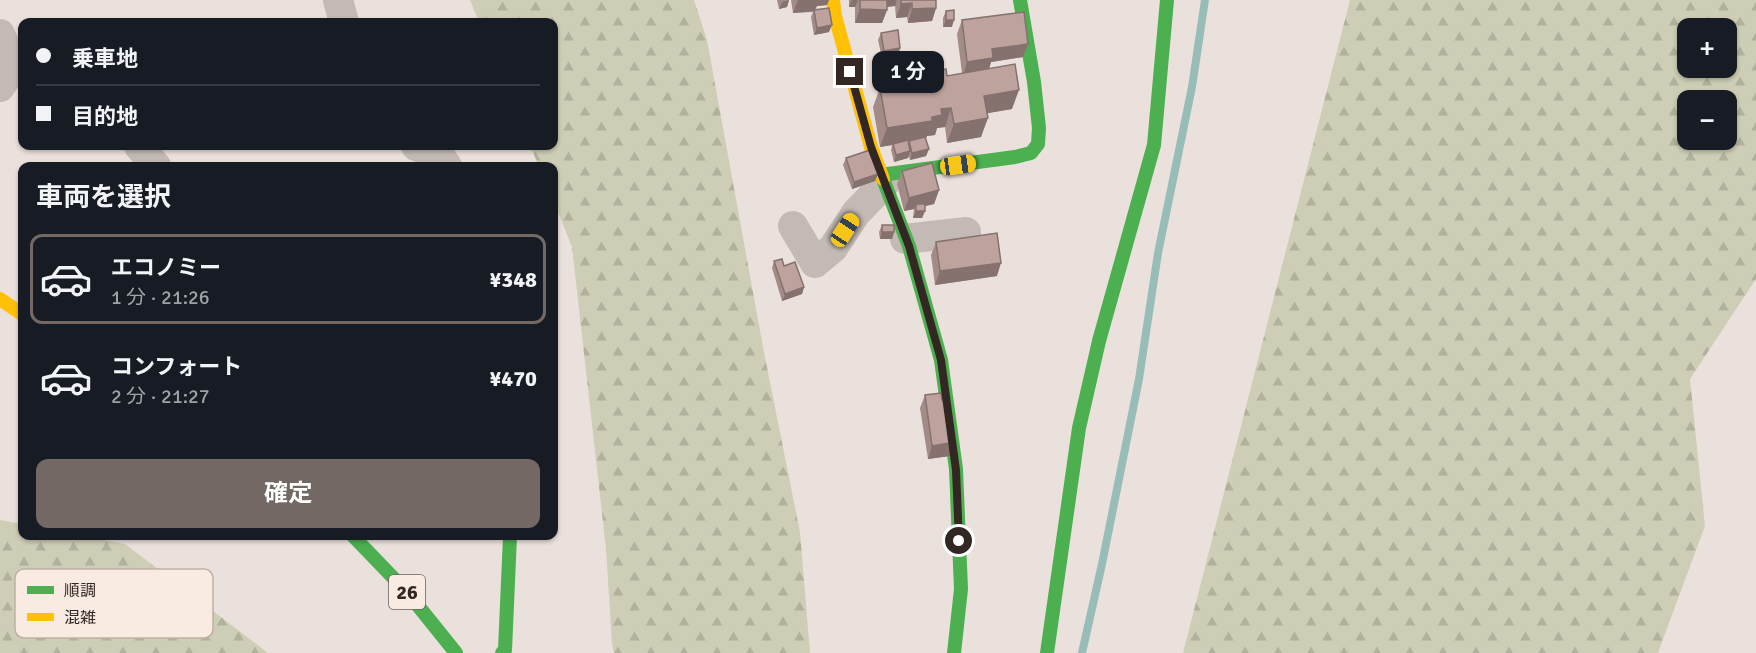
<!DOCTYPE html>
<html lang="ja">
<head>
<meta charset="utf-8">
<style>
	body { margin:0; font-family:Signika,"Noto Sans JP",sans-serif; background:#20242c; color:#f1f3f6; height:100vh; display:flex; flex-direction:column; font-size:22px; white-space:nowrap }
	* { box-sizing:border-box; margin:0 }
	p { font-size:20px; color:#9ea1a6 }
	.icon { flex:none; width:33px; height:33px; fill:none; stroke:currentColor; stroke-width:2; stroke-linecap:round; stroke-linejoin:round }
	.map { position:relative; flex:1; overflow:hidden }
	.panel { position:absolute; left:18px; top:162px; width:540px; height:378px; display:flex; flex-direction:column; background:#171b24; border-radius:12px; box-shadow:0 2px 4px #0004 }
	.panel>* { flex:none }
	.guide { position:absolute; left:18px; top:18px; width:540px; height:132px; border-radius:12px; box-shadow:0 2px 4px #0004; display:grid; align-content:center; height:132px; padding:0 18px; background:#171b24 }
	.controls { position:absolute; left:1677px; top:18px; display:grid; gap:12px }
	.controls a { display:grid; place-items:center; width:60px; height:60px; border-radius:12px; background:#171b24; box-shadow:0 2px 4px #0004; font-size:30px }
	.end { position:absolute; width:27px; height:27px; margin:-14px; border:8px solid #332724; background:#fff; box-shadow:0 0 0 3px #fff }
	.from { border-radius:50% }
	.bubble { position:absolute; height:42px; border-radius:12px; background:#171b24; box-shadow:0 2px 4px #0004; font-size:20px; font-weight:700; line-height:42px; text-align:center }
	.car { position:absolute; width:18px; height:36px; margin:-18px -9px; border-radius:8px; box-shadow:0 0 4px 2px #0007; background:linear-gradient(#f5c518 24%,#345 0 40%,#f5c518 0 76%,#345 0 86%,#f5c518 0) }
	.guide b { display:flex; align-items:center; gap:21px; height:57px; font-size:22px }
	.guide b+b { border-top:2px solid #363941 }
	.guide i { width:15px; height:15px; background:#f1f3f6 }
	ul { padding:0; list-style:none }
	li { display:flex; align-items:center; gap:18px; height:90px; margin:0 12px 9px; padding:0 6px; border:3px solid transparent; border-radius:12px }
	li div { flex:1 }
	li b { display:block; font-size:22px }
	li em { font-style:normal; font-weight:700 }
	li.on { border-color:#736864 }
	li>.icon { width:54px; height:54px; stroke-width:1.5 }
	h2 { padding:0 18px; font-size:27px; line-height:72px }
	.button { display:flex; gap:12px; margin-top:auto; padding:12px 18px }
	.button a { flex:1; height:69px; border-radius:12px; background:#736864; color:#fff; font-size:24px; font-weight:700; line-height:69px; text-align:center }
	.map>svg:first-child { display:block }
	.forest { fill:url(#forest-firs); fill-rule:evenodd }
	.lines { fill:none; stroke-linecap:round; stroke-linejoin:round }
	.stream { stroke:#98bdb8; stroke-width:8 }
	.street { stroke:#c3bab5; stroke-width:30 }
	.fast { stroke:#4caf50; stroke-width:14 }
	.slow { stroke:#ffc107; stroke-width:14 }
	.wall { fill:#a38b87 }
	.shaded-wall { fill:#85716e }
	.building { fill:#bea29d; stroke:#85716e; stroke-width:1.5 }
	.route { stroke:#332724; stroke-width:8 }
	.labels { text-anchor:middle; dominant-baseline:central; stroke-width:6; stroke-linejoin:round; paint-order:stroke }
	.shield { fill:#f9ebe1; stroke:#6e625d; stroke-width:1.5 }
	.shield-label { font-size:20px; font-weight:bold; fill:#332724 }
	.key { fill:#f9ebe1; stroke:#beb0a8; stroke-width:1.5 }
	.key-label { font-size:16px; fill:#332724 }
</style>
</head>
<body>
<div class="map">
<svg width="1756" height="653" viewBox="0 0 1756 653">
	<defs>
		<pattern id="forest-firs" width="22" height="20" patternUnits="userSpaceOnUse" patternTransform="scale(1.5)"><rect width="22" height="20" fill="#ceceb6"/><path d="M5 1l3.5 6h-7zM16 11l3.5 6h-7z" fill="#b1b19c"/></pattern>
	</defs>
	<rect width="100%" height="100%" fill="#ebe1dc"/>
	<path class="forest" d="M470 0H694L707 40 763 347 800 532 810 653H614L612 643 606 549 572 247 554 202V166H539L530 146H554V22H479Z
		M1350 0H1756V279L1690 379 1705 526 1658 653H1183ZM1726 28V68H1688V28ZM1688 100H1726V140H1688Z
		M0 520 22 524V536H82L125 544 268 653H0Z"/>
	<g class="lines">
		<path class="stream" d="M1082 653 1102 564 1139 379 1158 253 1192 87 1205 0"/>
		<path class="street" d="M338 0 344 22
			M0 34 9 55 22 67
			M0 87 17 62
			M139 146 156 166
			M416 146 439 154 447 166
			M793 226 815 263 833 248 856 213 885 183
			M905 239 966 232"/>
		<path class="fast" d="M888 174 1015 157 1031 153 1038 144 1039 128 1034 82 1020 0
			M883 179 909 246 941 360 956 469 961 589 954 653
			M353 536 407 592 456 653
			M502 653 505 650 510 536
			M1047 653 1079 428 1099 341 1154 145 1167 0"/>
		<path class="slow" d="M833 0 835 16 871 147 883 179
			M0 299 22 314"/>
	</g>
	<path class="wall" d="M777 0H789L787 7 779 9Z
		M791 0H829L827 5 817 6 815 10 829 32 814 35 811 17 813 12 793 13Z
		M849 0H936V8L932 21 908 23 907 17 896 18 895 6 887 7V10L882 23H855V7H849Z
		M946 11 952 27H943V18Z
		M962 20 1028 44 1023 57 991 62 989 69 1012 109 987 113 981 137 947 143 945 127 937 128 935 135 927 136 926 139 929 149 926 156 910 160 909 156 908 158 894 162 891 150 892 145 880 147 873 107 880 88 921 80 923 73 947 76 962 73 957 34Z
		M881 33 900 48 898 55 882 58 878 40Z
		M846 158 878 174 875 181 852 189 843 165Z
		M902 171 939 190 934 204 925 206V211L922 218H913L914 209 904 211 897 184Z
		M882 225 894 232 892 239H880L879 232Z
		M936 242 997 276 935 285 931 255Z
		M774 261 784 266 804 287 802 294 782 301 772 268Z
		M925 395 942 400 955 442 950 456 928 459 920 408Z"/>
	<path class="shaded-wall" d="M789 0 787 7 779 9 782 2Z
		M798 0H829L827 5 817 6 814 11 793 13Z
		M852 0H858L855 7H849Z
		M887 0H897L895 6 885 7Z
		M912 3 907 17 896 18 901 4Z
		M936 8 932 21 908 23 912 9Z
		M860 9 887 10 882 23H855Z
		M946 20H954L952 27H943Z
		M832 25 829 32 814 35 817 28Z
		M1028 44 1023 57 991 62 988 72 963 76 967 62 992 49Z
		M900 48 898 55 882 58 884 51Z
		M1019 90 1012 109 977 115 984 96Z
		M951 108 945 127 937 128 935 135 927 136 925 140 909 141V143L894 145 893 144 892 145 880 147 887 128 932 117 941 109Z
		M988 118 981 137 947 143 954 124Z
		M929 149 926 156 910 160 912 153Z
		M910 151 908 158 894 162 896 155Z
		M878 174 875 181 852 189 854 182Z
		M939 190 934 204 916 208V204L914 209 904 211 909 198Z
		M916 211H925L922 218H913Z
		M882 232H894L892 239H880Z
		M1001 263 997 276 935 285 940 271Z
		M804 287 802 294 782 301 785 294Z
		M955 442 950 456 928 459 932 446Z"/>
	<path class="building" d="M860 0H887V10L860 9Z
		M901 0H936V8L912 9V3L901 4Z
		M829 8 832 25 817 28 814 10Z
		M954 10V20H946V11Z
		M1024 12 1028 44 992 49 993 58 967 62 962 20Z
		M898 30 900 48 884 51 881 33Z
		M1015 64 1019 90 984 96 988 118 954 124 951 108 941 109 942 115 932 117V121L887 128 880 88 924 80 923 73 946 69 947 76Z
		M925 137 929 149 912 153 909 141Z
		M908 140 910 151 896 155 893 144Z
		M870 150 878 174 854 182 846 158Z
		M932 163 939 190 909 198 902 171Z
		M916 204H925V211H916Z
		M882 225H894V232H882Z
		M997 233 1001 263 940 271 936 242Z
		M782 259 784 266 795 262 804 287 785 294 774 261Z
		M941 393 942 400 949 399 955 442 932 446 925 395Z"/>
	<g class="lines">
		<path class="route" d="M850 72 871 147 909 246 941 360 956 470 959 541"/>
	</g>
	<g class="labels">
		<rect class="shield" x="389" y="575" width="36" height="34" rx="4.5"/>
		<g class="shield-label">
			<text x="407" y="592">26</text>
		</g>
	</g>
	<rect x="15" y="569" width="198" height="69" rx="9" class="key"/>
	<rect x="27" y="586" width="27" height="8" fill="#4caf50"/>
	<rect x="27" y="613" width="27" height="8" fill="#ffc107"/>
	<g class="key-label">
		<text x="64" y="596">順調</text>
		<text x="64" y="623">混雑</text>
	</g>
</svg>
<div class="controls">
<a>+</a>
<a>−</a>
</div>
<i class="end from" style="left:959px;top:541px"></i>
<i class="end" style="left:850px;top:72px"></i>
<div class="bubble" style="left:872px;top:51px;width:72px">1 分</div>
<i class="car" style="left:958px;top:165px;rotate:82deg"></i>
<i class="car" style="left:845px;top:230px;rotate:33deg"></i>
<div class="guide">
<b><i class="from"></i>乗車地</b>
<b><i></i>目的地</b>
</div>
<section class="panel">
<h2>車両を選択</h2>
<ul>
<li class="on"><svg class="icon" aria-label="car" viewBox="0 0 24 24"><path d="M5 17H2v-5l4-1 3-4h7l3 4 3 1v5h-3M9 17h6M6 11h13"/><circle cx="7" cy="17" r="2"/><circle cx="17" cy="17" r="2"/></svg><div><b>エコノミー</b><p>1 分 · 21:26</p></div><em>¥348</em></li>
<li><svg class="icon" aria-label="car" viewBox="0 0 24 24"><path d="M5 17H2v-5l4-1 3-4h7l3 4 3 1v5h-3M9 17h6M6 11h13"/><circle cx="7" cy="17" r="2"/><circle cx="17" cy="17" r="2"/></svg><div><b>コンフォート</b><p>2 分 · 21:27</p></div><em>¥470</em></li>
</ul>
<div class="button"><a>確定</a></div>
</section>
</div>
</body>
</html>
